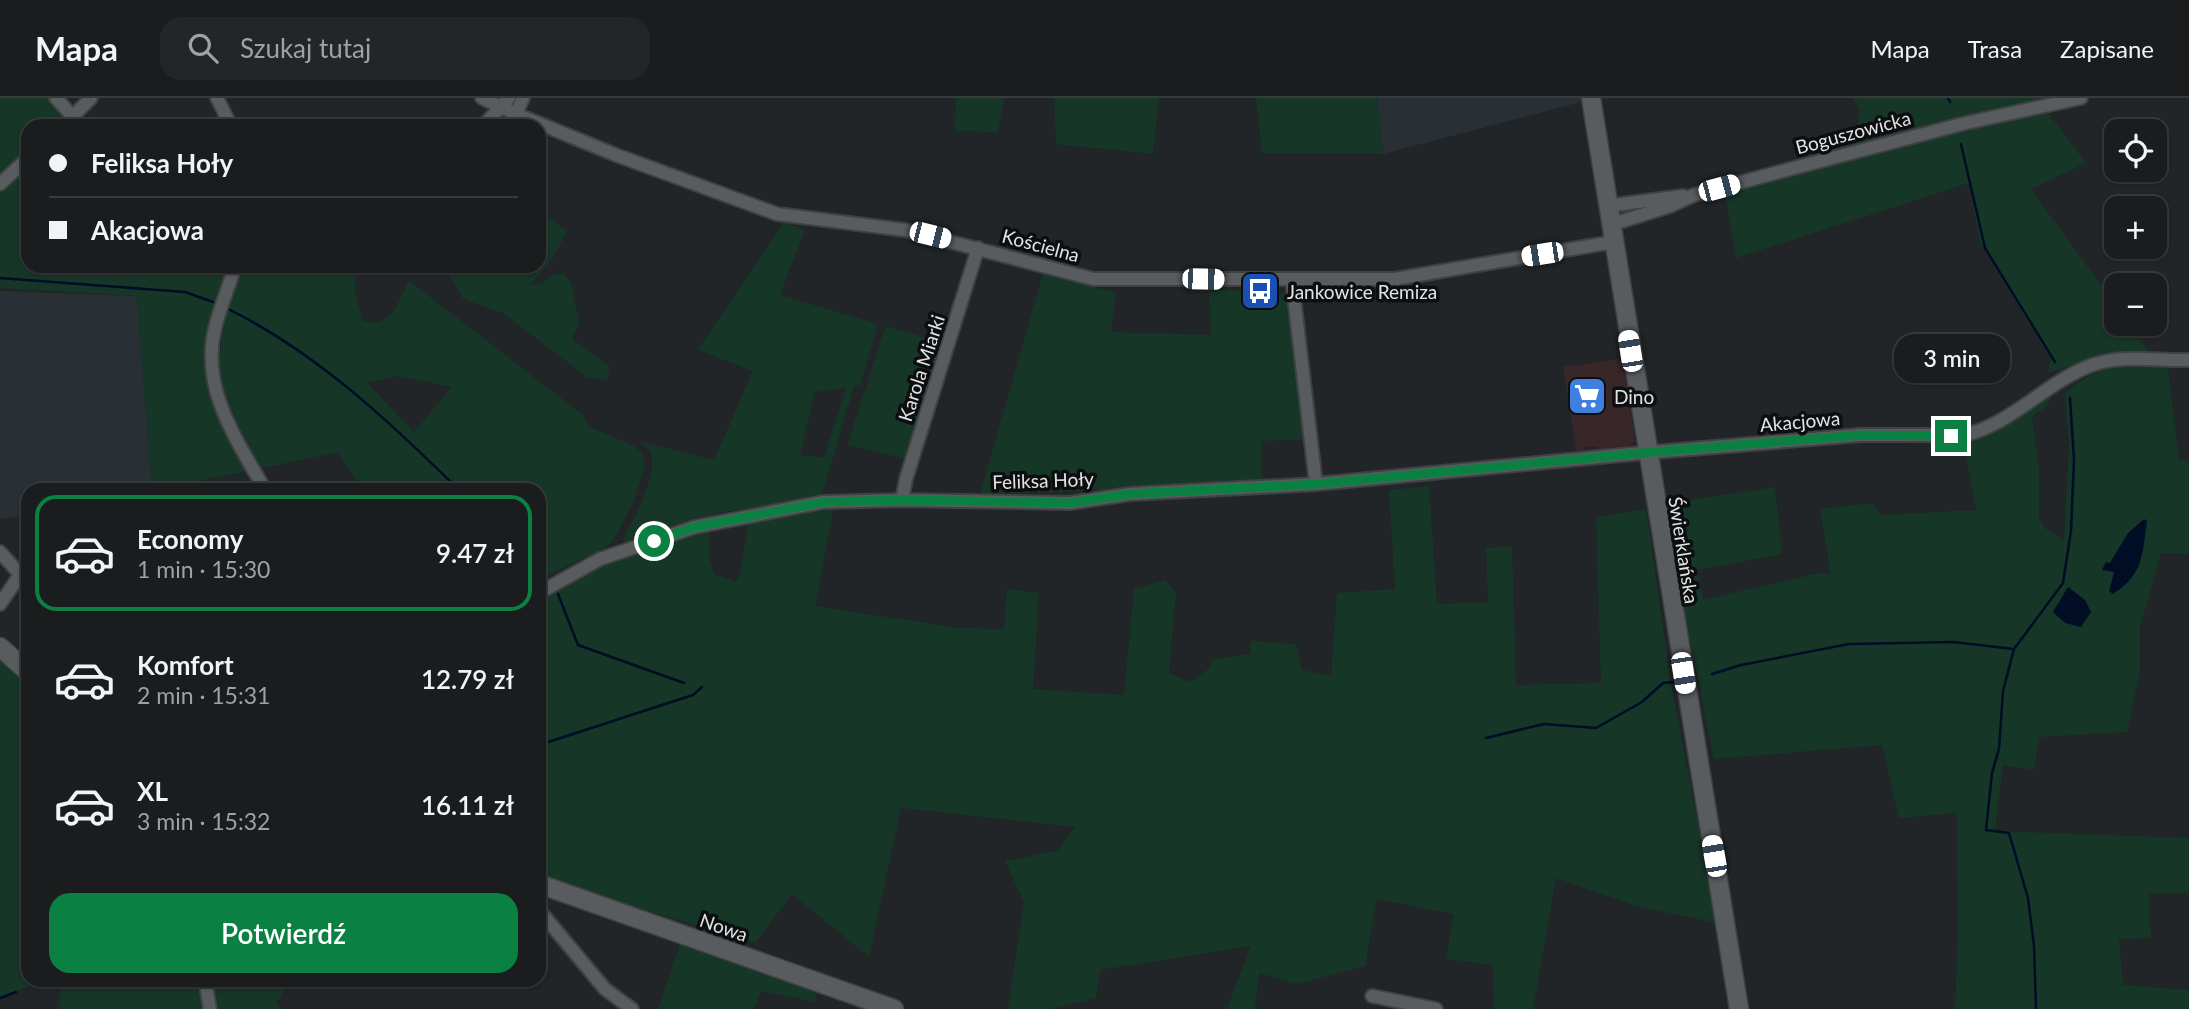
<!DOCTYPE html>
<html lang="pl">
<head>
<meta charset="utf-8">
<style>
	body { margin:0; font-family:Lato,sans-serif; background:#232526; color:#f1f3f6; height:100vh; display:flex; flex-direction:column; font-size:26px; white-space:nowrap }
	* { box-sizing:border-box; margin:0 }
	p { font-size:23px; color:#9fa1a4 }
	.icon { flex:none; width:38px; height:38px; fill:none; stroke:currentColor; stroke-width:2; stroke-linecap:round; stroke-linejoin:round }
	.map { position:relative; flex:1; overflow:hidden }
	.drawer { position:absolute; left:21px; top:385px; width:525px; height:504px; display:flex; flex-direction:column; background:#1a1c1d; border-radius:21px; box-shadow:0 2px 5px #0004,0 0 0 2px #383a3b }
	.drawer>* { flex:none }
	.top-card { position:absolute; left:21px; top:21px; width:525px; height:154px; border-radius:21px; box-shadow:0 2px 5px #0004,0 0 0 2px #383a3b; display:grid; align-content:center; height:154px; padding:0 28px; background:#1a1c1d }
	.tools { position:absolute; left:2104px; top:21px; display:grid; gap:14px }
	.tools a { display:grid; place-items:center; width:63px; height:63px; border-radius:14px; background:#1a1c1d; box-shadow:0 2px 5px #0004,0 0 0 2px #383a3b; font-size:35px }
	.end { position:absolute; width:32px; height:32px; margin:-16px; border:9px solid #0b8043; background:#fff; box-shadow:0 0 0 4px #fff }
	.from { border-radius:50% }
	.bubble { position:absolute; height:49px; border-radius:21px; background:#1a1c1d; box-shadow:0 2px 5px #0004,0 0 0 2px #383a3b; font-size:23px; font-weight:600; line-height:49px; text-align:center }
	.car { position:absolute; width:21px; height:42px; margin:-21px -10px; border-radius:9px; box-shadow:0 0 5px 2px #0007; background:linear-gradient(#fff 24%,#345 0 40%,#fff 0 76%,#345 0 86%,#fff 0) }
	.top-card b { display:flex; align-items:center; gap:24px; height:66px; font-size:26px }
	.top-card b+b { border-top:2px solid #383a3b }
	.top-card i { width:18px; height:18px; background:#f1f3f6 }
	ul { padding:12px 0 0; list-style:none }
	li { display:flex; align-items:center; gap:21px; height:116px; margin:0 14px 10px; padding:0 14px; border:4px solid transparent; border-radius:21px }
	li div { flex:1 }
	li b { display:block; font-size:26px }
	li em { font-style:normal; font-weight:600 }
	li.on { border-color:#0b8043 }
	li>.icon { width:63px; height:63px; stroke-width:1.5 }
	.cta { display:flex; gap:14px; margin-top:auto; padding:14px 28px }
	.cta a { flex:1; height:80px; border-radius:21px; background:#0b8043; color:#fff; font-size:28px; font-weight:600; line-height:80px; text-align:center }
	header { display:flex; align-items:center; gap:42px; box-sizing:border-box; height:98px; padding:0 35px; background:#1a1c1d; border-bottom:2px solid #383a3b }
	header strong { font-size:33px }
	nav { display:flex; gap:38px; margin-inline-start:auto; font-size:24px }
	.search { width:490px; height:63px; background:#232526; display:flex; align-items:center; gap:18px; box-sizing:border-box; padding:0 24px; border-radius:21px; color:#9fa1a4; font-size:26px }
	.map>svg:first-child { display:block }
	.commercial { fill:#392628 }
	.built { fill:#282f35 }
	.green { fill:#163627; fill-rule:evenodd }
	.water { fill:#000d25 }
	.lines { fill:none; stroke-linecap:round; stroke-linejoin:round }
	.stream { stroke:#000d25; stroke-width:2.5 }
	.street-casing { stroke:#3f4143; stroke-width:16 }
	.secondary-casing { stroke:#3f4143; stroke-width:21 }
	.street { stroke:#595c5f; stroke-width:12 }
	.secondary { stroke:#595c5f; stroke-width:18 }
	.route { stroke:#0b8043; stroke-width:9 }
	.labels { text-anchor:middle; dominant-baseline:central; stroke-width:7; stroke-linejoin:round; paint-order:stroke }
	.street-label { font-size:19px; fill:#e1e3e5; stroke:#0d0e0f }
	.poi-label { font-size:19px; fill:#e1e3e5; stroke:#0d0e0f; text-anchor:start }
</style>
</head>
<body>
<header>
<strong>Mapa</strong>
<div class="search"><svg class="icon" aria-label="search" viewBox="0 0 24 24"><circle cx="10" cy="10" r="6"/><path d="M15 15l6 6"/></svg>Szukaj tutaj</div>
<nav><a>Mapa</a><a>Trasa</a><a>Zapisane</a></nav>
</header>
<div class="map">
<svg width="2189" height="911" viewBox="0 0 2189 911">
	<rect width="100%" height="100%" fill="#222527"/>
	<path class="commercial" d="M1619 261 1624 270 1635 343 1624 350 1604 352 1595 348 1584 349 1582 354 1577 357 1563 269Z"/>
	<path class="built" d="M1377 0H1596L1383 56Z
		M0 193 137 198 152 392H28V416L0 421Z"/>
	<path class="green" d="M0 0H52L61 10 63 19 55 28H28V52L0 80Z
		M956 0H1004L998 34 955 33Z
		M1054 0H1159L1153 56 1056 46Z
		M1256 0H1377L1383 56 1262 55Z
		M1853 0H2037L2041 5 1915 32 1840 52V47C1857 42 1857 28 1860 12Z
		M2046 12 2086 65 2031 91 2116 208V226H2128L2151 257 2124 254 2048 274 2051 261 1980 145 1969 85 1736 160 1725 95 1884 52Z
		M28 62V168H228L210 226V290L214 311 249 373 152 392 137 198 0 190V88Z
		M549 120 567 133 553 160 531 187 542 186 553 176H564L571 185 579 224 572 241 610 269 607 282 587 279 503 215 463 201 444 168H481L480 171 487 168H539V127Z
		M784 124 805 132 780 197 878 226 860 287 854 288 821 400 717 415 627 445 623 441C633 424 658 376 651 356 649 351 644 347 640 343L714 362 753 273 698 252ZM846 290 824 359 800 357 815 294Z
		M240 168H356L355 196 363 223C368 224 375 225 380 224 395 218 403 196 408 182L582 316 590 329 634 348 642 355 645 367 633 405 614 442 602 452 539 481V392H363L338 354 258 371 245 350 217 280 226 211ZM398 278 452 289 414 334 367 285Z
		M1043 176 1116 195 1111 234 1211 237 1209 191 1288 195 1310 341 1262 343V388L980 396Z
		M886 228 946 246 907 361 847 347Z
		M2135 265 2163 267 2168 270 2179 362 2189 363V456L2161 455 2140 529V573L2127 634 2039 639 2034 672 2003 667 1995 733 2189 740V795H2149L2151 840 2119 841 2123 887 2189 892V911H1955L1958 832 1957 715 1899 720 1882 647 1714 661 1683 506 1671 405 1775 389 1782 456 1697 472 1703 502 1819 475 1831 477 1820 411 1873 405 1880 417 1976 412 1963 343 1984 340 2053 295 2047 308 2032 318 2039 372V421L2046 431 2064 442 2069 346 2065 295C2088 275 2105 271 2135 265Z
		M1429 388 1437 506 1488 504 1486 450 1512 448 1516 587 1601 585 1596 419 1646 411 1672 592 1717 825 1636 808 1556 780 1533 911H1494L1493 867 1446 861 1454 816 1377 801 1365 868 1297 886 1259 875 1255 911H1227L1251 848 1100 872 1096 900 1051 911H1008L1024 804 1005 763 1057 753 1075 729 901 710 869 859 792 796 755 845 611 802 539 778V498L600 463 710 429V462L714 476 736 484 740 476 749 421 834 408 815 508 958 530 1004 531 1007 491 1039 495 1033 591 1124 597 1134 491 1165 482 1176 494 1169 575 1190 584 1210 570 1211 562 1250 556 1251 543 1296 546 1302 572 1331 578 1337 495 1395 491 1389 392Z
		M0 559 28 580V750L23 755 28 761V882H31L30 888 0 899Z
		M681 843 818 890 815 904 761 893 754 911H658Z
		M62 882H291L276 905 283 911H59Z"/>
	<path class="water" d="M2144 421 2147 423C2142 456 2144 476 2113 496L2109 493 2114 474 2102 472 2106 464 2110 465 2128 435Z
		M2068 489 2085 502 2091 514 2081 529 2065 525 2053 514Z"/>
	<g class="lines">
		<path class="stream" d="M1948 0 1950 4
			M1961 46 1985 150 2055 264
			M0 180 185 194 213 204
			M228 211C316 254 390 324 459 392
			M539 472 540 473
			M558 496 578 547 684 585
			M1712 576 1741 567 1849 546 1954 544 2013 551
			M1486 640 1544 626 1596 630 1642 604 1663 585 1673 584
			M539 647 693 597 702 589
			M0 900 16 894
			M2036 911 2034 848 2028 800 2009 735 1986 732 1992 675 1999 651 2003 593 2014 551 2063 485 2071 433 2074 362 2070 300"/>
		<defs>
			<path id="street" d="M56 0 73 19
				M217 0 231 28
				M482 0 516 16 616 57 777 116 905 132 1093 181H1395L1613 144
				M516 16 523 0
				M63 28 91 0
				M483 28 509 0
				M0 86 28 60
				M1607 108 1683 98
				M1610 127 1670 108 1694 97 1794 70 1966 25 2081 0
				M235 168C229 189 220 209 215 230 200 291 237 342 265 392
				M1292 182 1316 386
				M902 402 906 381 978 150
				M0 454 28 485
				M539 495 600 461 695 429 823 404 902 402 1070 405 1130 396 1316 386 1642 355 1860 337H1964C2011 327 2046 284 2092 267 2123 256 2157 263 2189 262
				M0 506 20 477
				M539 812 605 891 632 911
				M205 882 210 911
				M1372 898 1436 911"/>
			<path id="secondary" d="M1591 0 1739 911
				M0 549 28 574
				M539 786 894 911"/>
		</defs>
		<use href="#street" class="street-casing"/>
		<use href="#secondary" class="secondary-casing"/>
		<use href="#street" class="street"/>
		<use href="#secondary" class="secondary"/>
	</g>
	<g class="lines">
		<path class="route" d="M654 443 695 429 824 404 902 402 1070 405 1130 396 1316 386 1642 355 1860 337 1951 338"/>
	</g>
	<defs>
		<symbol id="bus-square" viewBox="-11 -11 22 22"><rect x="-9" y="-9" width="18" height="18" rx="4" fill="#1a4fb4" stroke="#0d0e0f"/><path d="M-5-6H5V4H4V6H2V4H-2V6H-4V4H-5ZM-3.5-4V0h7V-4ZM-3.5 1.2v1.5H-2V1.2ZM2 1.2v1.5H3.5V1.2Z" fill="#fff"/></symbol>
		<symbol id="supermarket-square" viewBox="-11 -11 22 22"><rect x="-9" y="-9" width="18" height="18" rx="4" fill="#3f7fe0" stroke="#0d0e0f"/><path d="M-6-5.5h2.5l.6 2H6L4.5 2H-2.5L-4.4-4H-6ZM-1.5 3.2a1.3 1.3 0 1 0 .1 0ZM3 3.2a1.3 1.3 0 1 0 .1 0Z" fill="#fff"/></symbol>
	</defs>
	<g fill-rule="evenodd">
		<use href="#bus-square" x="1238" y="171" width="44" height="44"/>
		<use href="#supermarket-square" x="1565" y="276" width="44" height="44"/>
	</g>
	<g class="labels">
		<g class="street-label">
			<text transform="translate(1853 34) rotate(-15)">Boguszowicka</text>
			<text transform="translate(1041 147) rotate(15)">Kościelna</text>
			<text transform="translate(921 270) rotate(-72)">Karola Miarki</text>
			<text transform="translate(1800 323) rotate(-5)">Akacjowa</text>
			<text transform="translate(1043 382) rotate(-2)">Feliksa Hoły</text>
			<text transform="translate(1684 452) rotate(81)">Świerklańska</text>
			<text transform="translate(724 829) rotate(19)">Nowa</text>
		</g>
		<g class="poi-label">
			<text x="1287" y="193">Jankowice Remiza</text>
			<text x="1614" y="298">Dino</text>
		</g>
	</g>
</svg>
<div class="tools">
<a><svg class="icon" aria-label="locate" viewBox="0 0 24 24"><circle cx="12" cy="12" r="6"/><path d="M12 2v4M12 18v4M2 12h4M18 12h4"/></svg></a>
<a>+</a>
<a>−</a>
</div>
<i class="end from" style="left:654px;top:443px"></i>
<i class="end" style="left:1951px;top:338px"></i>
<div class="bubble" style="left:1894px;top:236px;width:116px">3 min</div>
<i class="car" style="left:1719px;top:90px;rotate:75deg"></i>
<i class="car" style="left:930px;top:137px;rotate:104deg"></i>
<i class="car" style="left:1542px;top:156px;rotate:261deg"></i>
<i class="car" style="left:1203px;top:181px;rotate:91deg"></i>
<i class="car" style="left:1630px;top:253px;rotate:351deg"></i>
<i class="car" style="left:1683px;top:575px;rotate:171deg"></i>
<i class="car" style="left:1714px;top:758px;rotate:350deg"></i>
<div class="top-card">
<b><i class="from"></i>Feliksa Hoły</b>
<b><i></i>Akacjowa</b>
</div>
<section class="drawer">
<ul>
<li class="on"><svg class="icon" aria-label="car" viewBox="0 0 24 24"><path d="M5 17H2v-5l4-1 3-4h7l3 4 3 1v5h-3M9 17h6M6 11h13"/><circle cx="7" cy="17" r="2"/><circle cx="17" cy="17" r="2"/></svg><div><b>Economy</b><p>1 min · 15:30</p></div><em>9.47 zł</em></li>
<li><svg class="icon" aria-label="car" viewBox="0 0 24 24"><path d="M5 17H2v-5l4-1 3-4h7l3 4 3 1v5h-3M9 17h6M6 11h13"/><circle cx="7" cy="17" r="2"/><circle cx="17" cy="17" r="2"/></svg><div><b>Komfort</b><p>2 min · 15:31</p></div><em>12.79 zł</em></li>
<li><svg class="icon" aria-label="car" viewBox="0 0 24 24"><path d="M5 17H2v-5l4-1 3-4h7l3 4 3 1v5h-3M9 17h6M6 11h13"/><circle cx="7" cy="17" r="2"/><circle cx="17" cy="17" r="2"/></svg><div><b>XL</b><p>3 min · 15:32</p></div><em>16.11 zł</em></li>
</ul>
<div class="cta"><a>Potwierdź</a></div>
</section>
</div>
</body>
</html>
